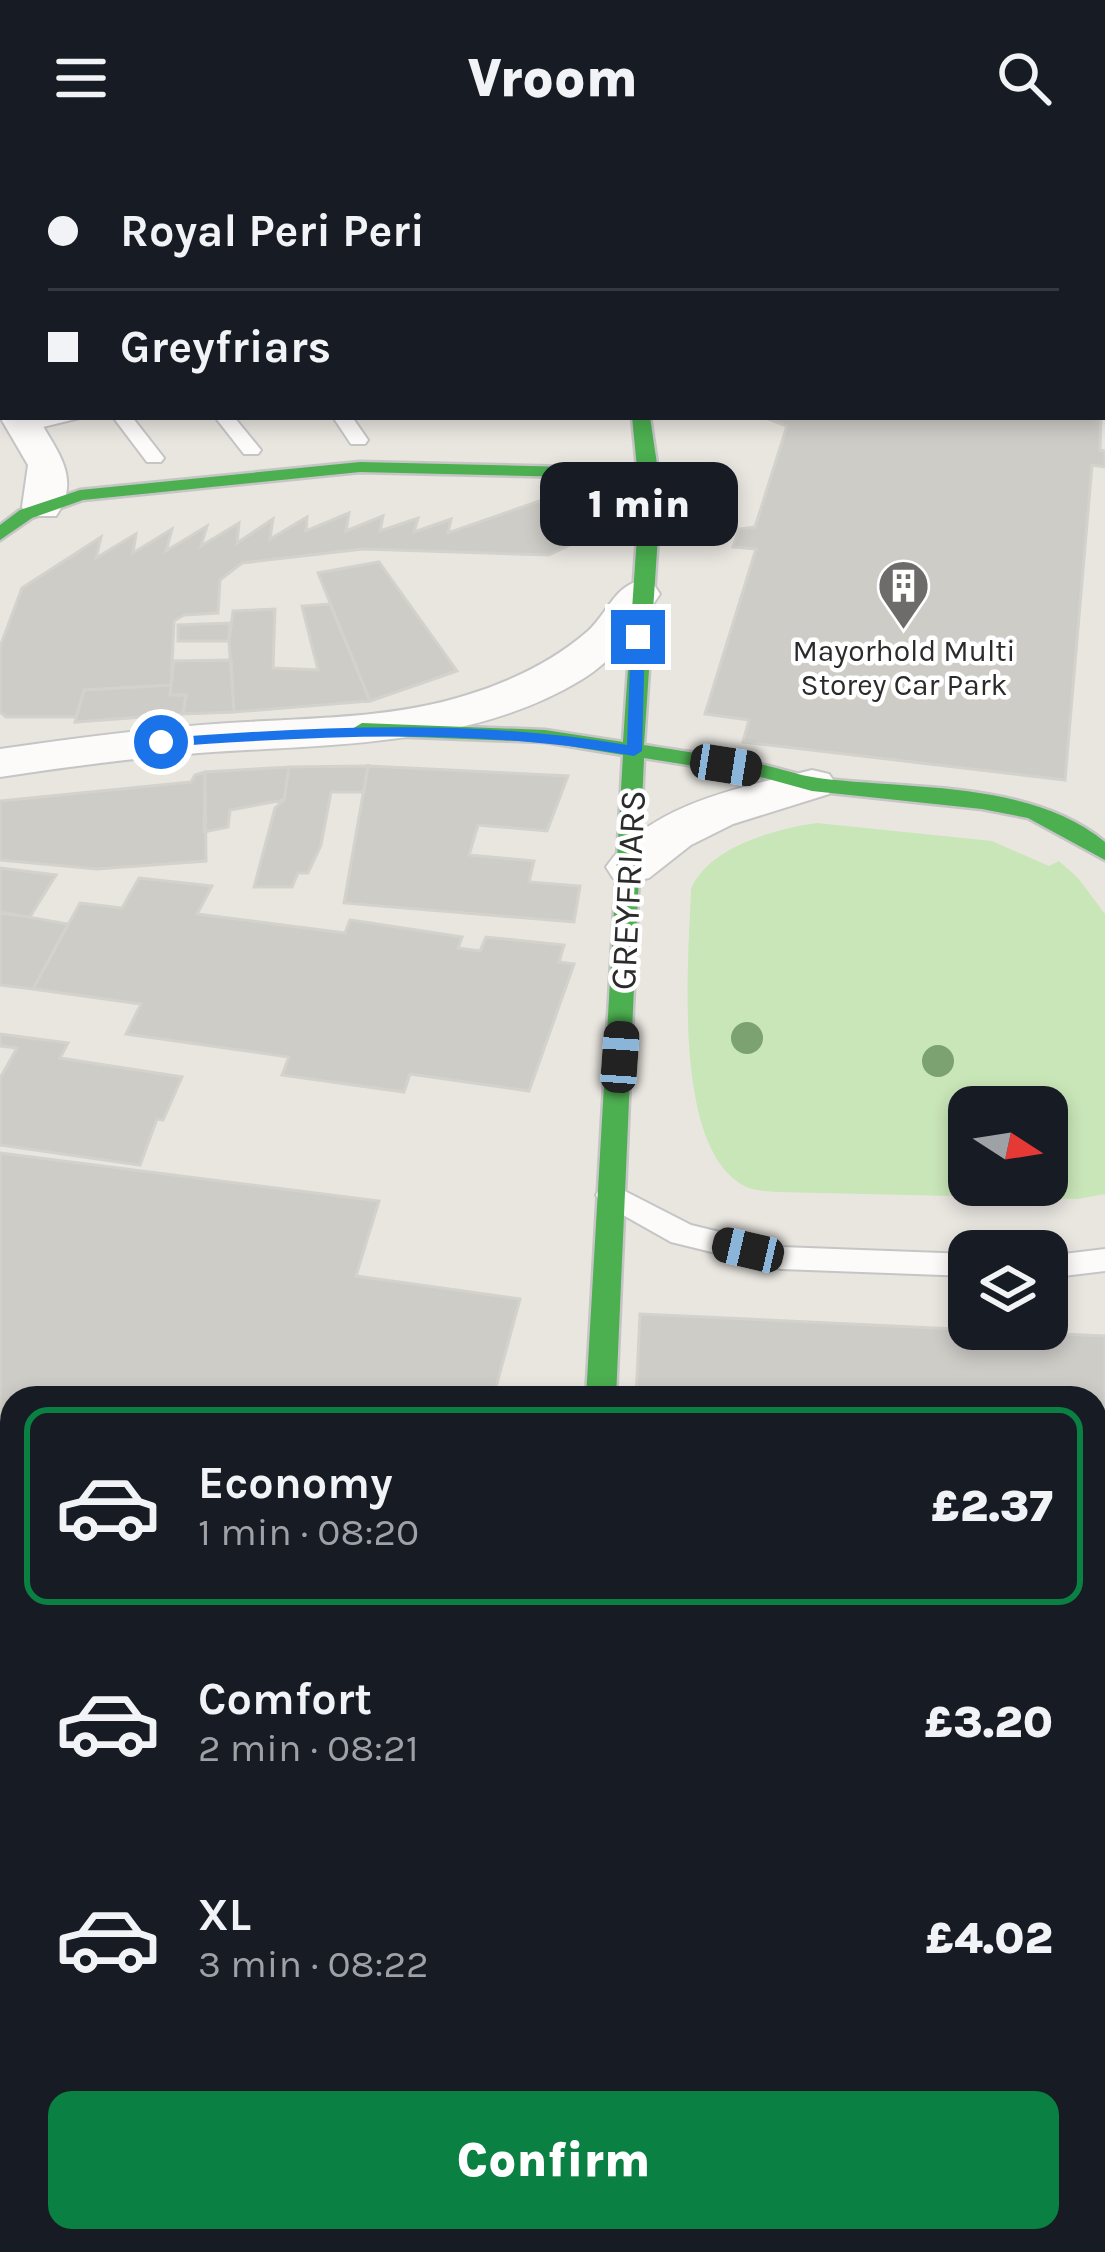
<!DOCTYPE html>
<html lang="en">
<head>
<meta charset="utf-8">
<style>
	body { margin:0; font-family:Karla,sans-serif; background:#20242c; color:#f1f3f6; height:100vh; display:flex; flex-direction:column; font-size:45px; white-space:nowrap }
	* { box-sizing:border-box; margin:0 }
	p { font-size:39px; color:#9ea1a6 }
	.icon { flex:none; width:66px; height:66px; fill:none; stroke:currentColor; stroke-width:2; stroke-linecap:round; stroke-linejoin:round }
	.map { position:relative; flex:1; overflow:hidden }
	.drawer { position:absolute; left:0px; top:1230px; width:1107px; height:867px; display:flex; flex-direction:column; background:#171b24; border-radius:36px 36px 0 0; box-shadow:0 6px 18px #0003 }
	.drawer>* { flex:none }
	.top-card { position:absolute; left:0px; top:0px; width:1107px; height:264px; box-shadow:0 6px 18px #0003; display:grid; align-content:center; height:264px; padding:0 48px; background:#171b24 }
	.needle { width:78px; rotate:102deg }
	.fabs { position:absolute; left:948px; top:930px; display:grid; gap:24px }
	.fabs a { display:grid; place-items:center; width:120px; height:120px; border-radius:24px; background:#171b24; box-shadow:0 6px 18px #0003; font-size:60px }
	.end { position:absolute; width:54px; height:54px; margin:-27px; border:15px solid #1a73e8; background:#fff; box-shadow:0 0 0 6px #fff }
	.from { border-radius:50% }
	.bubble { position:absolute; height:84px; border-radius:24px; background:#171b24; box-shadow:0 6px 18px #0003; font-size:39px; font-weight:800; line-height:84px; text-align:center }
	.car { position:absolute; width:36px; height:72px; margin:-36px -18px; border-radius:15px; box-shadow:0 0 9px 3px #0007; background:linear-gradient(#222 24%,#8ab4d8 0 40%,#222 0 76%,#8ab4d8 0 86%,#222 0) }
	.top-card b { display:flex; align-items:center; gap:42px; height:114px; font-size:45px }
	.top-card b+b { border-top:3px solid #363941 }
	.top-card i { width:30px; height:30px; background:#f1f3f6 }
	ul { padding:21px 0 0; list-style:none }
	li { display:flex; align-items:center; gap:36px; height:198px; margin:0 24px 18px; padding:0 24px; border:6px solid transparent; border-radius:24px }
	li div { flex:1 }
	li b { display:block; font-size:45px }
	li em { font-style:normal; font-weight:800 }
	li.current { border-color:#0b8043 }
	li>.icon { width:108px; height:108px; stroke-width:1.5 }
	.cta { display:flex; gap:24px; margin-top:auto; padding:24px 48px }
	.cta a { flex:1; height:138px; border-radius:24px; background:#0b8043; color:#fff; font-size:48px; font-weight:800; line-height:138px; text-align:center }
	header { display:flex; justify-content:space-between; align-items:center; height:156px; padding:0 48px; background:#171b24; font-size:54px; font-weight:800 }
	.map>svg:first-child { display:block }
	.green { fill:#c9e6b8; fill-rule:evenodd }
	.building { fill:#ceccc7; stroke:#d4d2cc; stroke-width:3 }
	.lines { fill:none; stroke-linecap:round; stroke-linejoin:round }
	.lane-casing { stroke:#c6c5c6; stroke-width:4 }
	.street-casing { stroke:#c6c5c6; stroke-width:4 }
	.fast-casing { stroke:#c6c5c6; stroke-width:5 }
	.slow-casing { stroke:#c6c5c6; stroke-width:5 }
	.lane { fill:#fcfbfa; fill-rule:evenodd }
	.street { fill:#fcfbfa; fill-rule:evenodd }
	.fast { fill:#4caf50; fill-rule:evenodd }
	.slow { fill:#ffc107; fill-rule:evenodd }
	.tree { fill:#7da271 }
	.route { fill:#1a73e8 }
	.labels { text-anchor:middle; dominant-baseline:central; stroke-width:9; stroke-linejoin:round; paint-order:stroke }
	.far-poi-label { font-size:30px; fill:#2b2b2b; stroke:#fff }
	.street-label { font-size:36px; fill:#2b2b2b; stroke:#fff }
</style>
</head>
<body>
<header><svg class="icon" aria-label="menu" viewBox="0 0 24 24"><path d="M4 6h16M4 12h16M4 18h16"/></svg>Vroom<svg class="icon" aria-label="search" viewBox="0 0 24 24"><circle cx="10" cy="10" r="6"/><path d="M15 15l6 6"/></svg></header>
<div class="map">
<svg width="1105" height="2096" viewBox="0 0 1105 2096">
	<rect width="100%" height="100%" fill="#e9e6e0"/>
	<path class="green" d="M817 667 992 685 1049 710 1059 705 1078 722 1105 758V1038L1078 1043 777 1036C769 1035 757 1035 749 1032 670 999 689 803 691 733 708 691 775 673 817 667ZM1047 951V1029H969V951Z"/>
	<path class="building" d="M868 0H1077L866 3Z
		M763 261H1101L1100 294 1105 295V311L1092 309 1065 624 743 586 749 564 705 558 756 393 733 391 739 373 755 371 787 270Z
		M585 329 596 338 586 349 554 365 587 366 553 381 584 382 549 399 363 393 242 407 220 424 218 457 184 459 174 465 171 529 84 534 76 561H6L0 556V491L22 432 101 381 96 402 136 378 133 397 172 373 166 395 207 370 201 390 239 367 237 387 273 363 270 383 307 361 306 375 349 357 346 375 383 360 380 375 418 362 414 376 451 363 448 377Z
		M379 406 457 515 370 545 318 417Z
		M330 448 370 545 234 556 229 485 233 455 275 453 273 512 318 514 302 450Z
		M230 467 229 485H178V469Z
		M231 504 234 556 183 558 186 539H170L174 505Z
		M171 529 170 539H186L183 558 75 566 84 534Z
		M368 610 568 620 547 675 478 669 469 699 534 705 529 726 580 730 574 766 344 747Z
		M368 610 364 636H331L321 689 308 717H298L292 731H254L275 652 284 644 289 611Z
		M289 611 284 644 230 654 228 671 204 676 205 616Z
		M205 616 206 705 97 713 0 704V645L191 626 195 619Z
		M0 712 56 719 30 761 0 757Z
		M139 722 212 730 197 758 345 777 350 764 462 781 458 792 480 795 486 781 564 789 559 806 574 808 529 935 410 918 404 936 282 919 289 901 126 878 141 848 33 833 80 747 122 752Z
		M0 756 68 768 33 833 0 829Z
		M0 878 68 887 60 902 182 921 163 964 157 963 140 1009 0 989V922L17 892 0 890Z
		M0 997 379 1045 356 1120 520 1143 493 1242H12V2085H292L289 2096H0Z
		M640 1158 1105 1180V2096H595L596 2085H1095V1242H636Z"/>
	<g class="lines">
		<defs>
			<path id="lane" d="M0 20H3V30H0Z
				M41 261H84L22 276 12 270Z
				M113 261H132L164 302 161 306H147Z
				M215 261H234L261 294 258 298H244Z
				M333 261H352L368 284 365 288H351Z
				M611 1028 691 1069 781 1091 969 1098V1120L781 1113 671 1086 600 1046 596 1039 600 1032Z
				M1105 1093V1115L1047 1122V1100Z"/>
			<path id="street" d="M1085 0H1105V10L1104 3H1083Z
				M1104 121H1105V141H1104Z
				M3 257V261H38C55 294 83 321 56 360H28L22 351 28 309 0 261Z
				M639 425 654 429 660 438C638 471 616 503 581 524 469 592 325 588 199 597 132 602 66 611 0 621V593C76 582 152 572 229 567 307 562 392 563 467 539 512 525 552 506 588 475 607 458 614 431 639 425Z
				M812 614 829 618 836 628 829 638 733 668 691 689 649 722 631 726 613 722 606 711C649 648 743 631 812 614Z
				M516 2085H606L605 2096H515Z"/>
			<path id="fast" d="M197 0H226L228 3H199Z
				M322 0H350L352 3H324Z
				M632 261H650L661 335 644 589C681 595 718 600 755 607 776 611 797 619 818 622 909 634 1030 624 1105 686V704L1028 662 982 653 812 635 757 620 644 602 616 1242H586L623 599 545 586 362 579 352 573 362 567 545 574 623 586 640 336 611 322 360 316 83 344 32 362 0 384V369L20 354 80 334 360 306 614 312 638 322Z"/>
			<path id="slow" d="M1104 162H1105V172H1104Z"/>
		</defs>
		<use href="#lane" class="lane-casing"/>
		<use href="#street" class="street-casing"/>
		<use href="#fast" class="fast-casing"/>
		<use href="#slow" class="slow-casing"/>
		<use href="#lane" class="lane"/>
		<use href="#street" class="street"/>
		<use href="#fast" class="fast"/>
		<use href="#slow" class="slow"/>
	</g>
	<g class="tree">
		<circle cx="747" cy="882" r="16"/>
		<circle cx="938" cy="905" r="16"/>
	</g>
	<path class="route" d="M638 476 645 481 642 595 634 600C472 571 324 580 161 591L153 586 161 582C319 571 470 562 627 589L631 481Z"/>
	<defs>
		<symbol id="building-pin" viewBox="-11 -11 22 30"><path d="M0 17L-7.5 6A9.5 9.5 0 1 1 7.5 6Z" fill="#6e6c6a" stroke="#fff"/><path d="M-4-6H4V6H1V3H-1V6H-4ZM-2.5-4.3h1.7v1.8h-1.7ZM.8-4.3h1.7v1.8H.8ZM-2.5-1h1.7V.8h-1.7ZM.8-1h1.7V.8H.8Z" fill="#fff"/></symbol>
	</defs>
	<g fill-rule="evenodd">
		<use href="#building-pin" x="874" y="400" width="59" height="81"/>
	</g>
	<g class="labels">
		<g class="far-poi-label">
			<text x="904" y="495">Mayorhold Multi<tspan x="904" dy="34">Storey Car Park</tspan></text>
		</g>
		<g class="street-label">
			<text transform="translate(628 734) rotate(-87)">GREYFRIARS</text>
		</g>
	</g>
</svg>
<div class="fabs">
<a><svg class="needle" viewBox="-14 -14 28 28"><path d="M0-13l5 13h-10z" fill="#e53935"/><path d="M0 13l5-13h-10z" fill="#9ea1a6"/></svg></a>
<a><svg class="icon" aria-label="layers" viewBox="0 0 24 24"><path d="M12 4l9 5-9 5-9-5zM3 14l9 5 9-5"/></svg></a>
</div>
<i class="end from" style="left:161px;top:586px"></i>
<i class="end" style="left:638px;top:481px"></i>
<div class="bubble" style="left:540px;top:306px;width:198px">1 min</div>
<i class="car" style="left:726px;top:609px;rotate:99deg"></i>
<i class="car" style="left:620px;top:901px;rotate:4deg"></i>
<i class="car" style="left:748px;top:1094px;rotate:283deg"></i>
<div class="top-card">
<b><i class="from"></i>Royal Peri Peri</b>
<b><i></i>Greyfriars</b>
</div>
<section class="drawer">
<ul>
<li class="current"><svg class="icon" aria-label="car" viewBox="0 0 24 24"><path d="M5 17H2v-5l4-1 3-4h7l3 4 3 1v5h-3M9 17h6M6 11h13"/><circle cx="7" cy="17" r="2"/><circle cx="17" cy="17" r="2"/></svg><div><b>Economy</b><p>1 min · 08:20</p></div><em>£2.37</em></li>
<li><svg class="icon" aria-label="car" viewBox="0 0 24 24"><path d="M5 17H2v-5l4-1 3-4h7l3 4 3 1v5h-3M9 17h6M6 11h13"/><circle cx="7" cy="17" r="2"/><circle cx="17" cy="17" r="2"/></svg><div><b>Comfort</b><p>2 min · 08:21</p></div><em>£3.20</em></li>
<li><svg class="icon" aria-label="car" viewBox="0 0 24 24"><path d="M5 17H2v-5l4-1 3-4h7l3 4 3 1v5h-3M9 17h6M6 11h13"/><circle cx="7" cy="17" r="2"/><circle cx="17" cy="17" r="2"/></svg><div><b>XL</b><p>3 min · 08:22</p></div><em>£4.02</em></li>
</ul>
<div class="cta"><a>Confirm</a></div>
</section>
</div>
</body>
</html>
